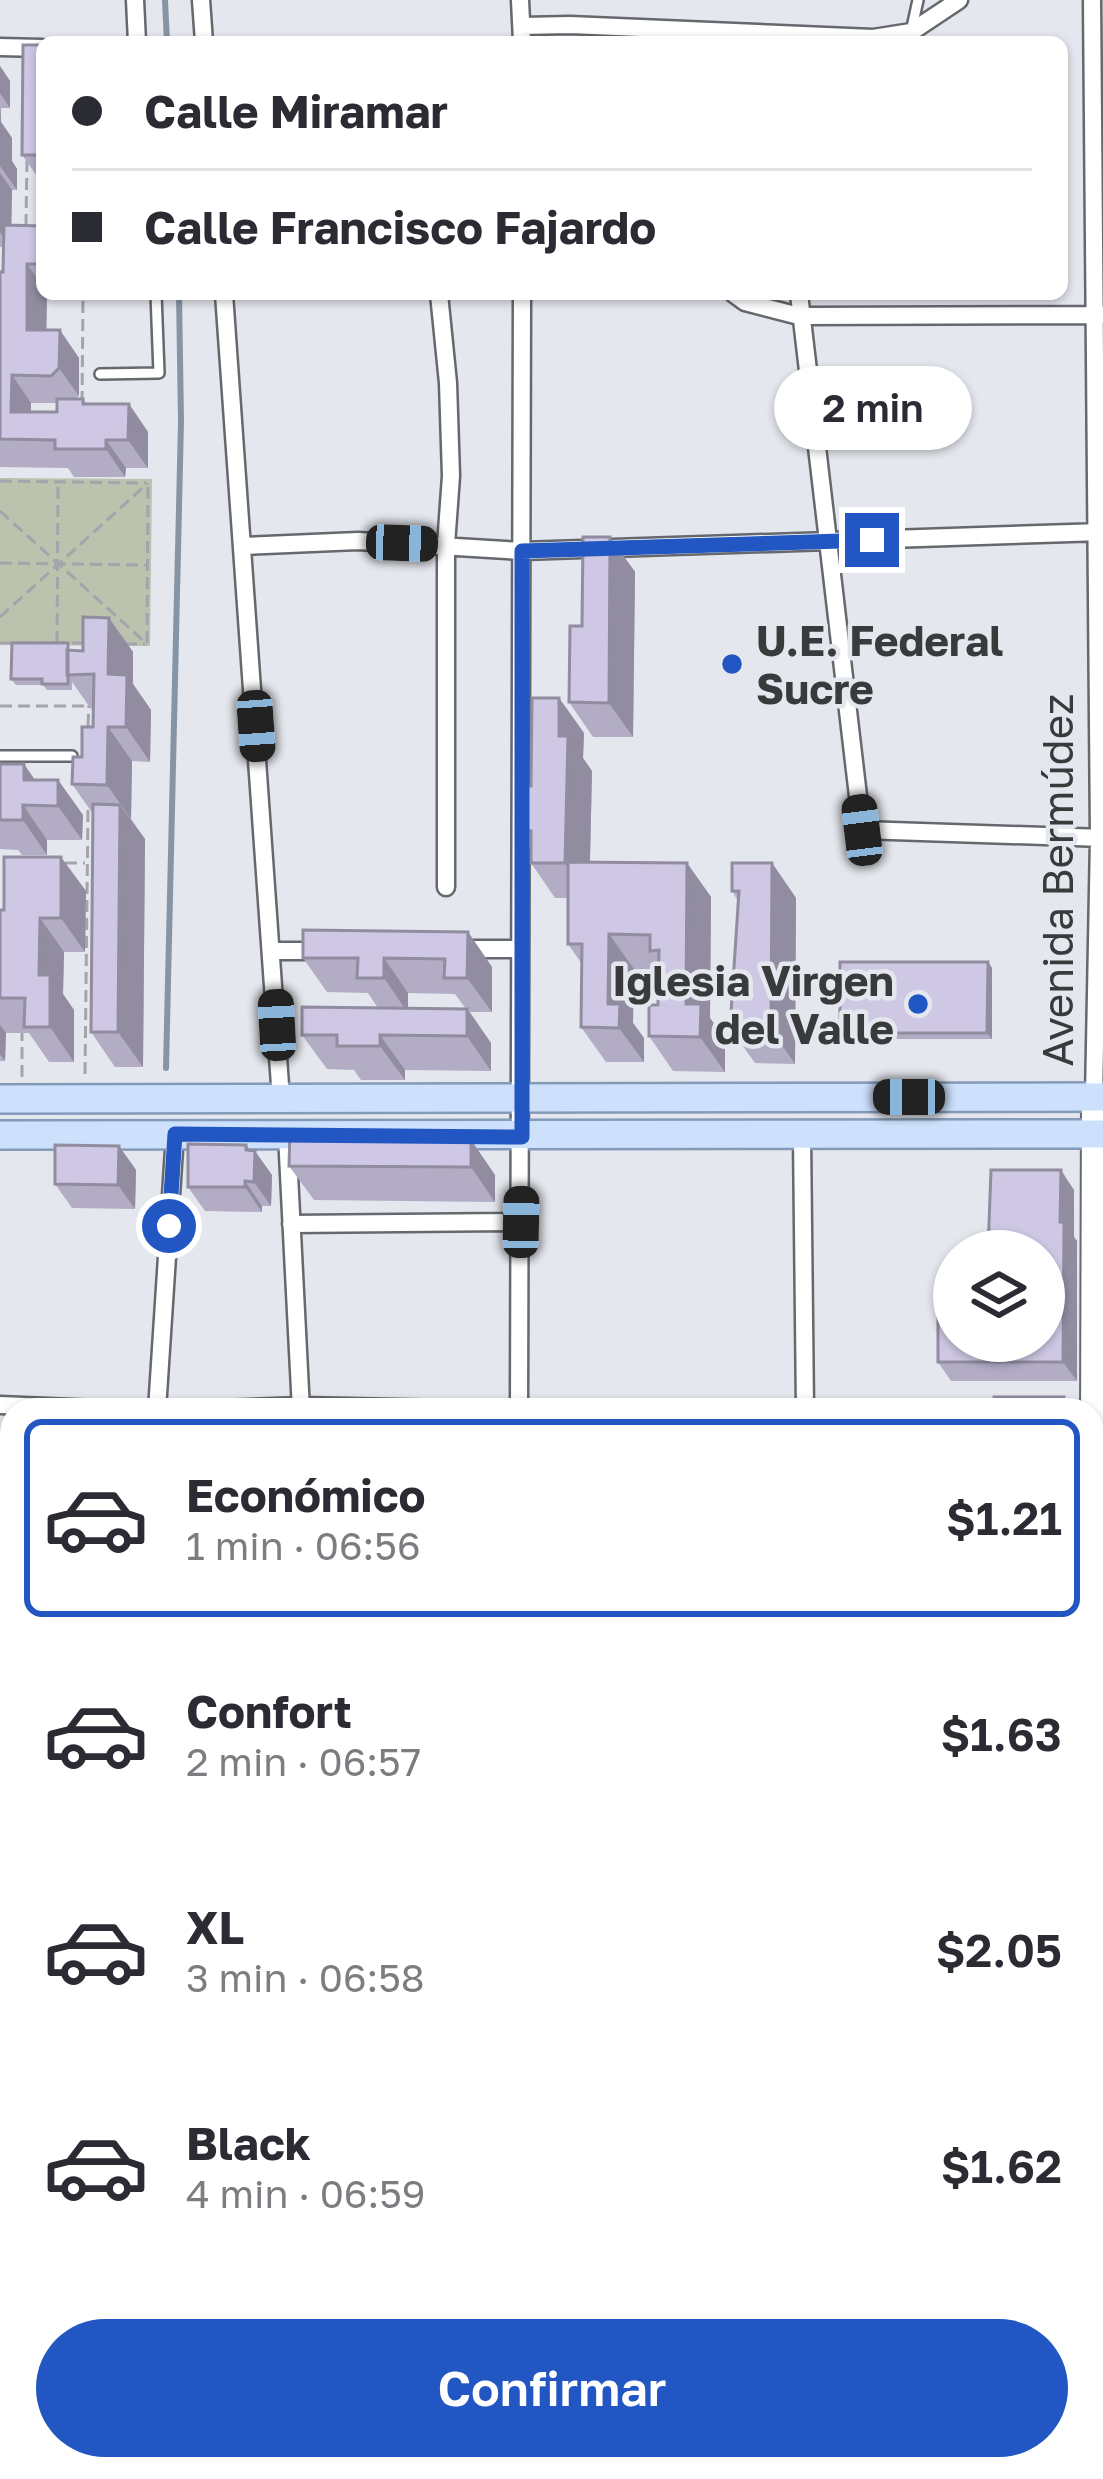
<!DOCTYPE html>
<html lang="es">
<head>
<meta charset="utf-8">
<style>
	body { margin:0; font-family:"Golos Text",sans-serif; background:#f2f2f3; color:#2b2b33; height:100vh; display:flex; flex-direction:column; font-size:45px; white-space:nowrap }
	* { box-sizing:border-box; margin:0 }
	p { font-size:39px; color:#7c7c81 }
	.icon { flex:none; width:66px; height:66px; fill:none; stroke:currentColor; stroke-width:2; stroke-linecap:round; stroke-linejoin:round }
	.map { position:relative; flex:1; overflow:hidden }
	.details { position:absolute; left:0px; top:1398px; width:1104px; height:1083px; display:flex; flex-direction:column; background:#fff; border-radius:36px 36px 0 0; box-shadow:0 3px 9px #0004 }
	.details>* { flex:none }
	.banner { position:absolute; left:36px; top:36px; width:1032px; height:264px; border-radius:18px; box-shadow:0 3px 9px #0004; display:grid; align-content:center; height:264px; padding:0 36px; background:#fff }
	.buttons { position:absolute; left:933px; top:1230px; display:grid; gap:24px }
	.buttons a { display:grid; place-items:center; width:132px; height:132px; border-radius:50%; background:#fff; box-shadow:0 3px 9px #0004; font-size:60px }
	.end { position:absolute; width:54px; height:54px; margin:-27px; border:15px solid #2256c3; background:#fff; box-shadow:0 0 0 6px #fff }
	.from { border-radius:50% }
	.bubble { position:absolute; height:84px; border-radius:42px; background:#fff; box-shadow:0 3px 9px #0004; font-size:39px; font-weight:600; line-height:84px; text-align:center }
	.car { position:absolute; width:36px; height:72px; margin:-36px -18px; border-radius:15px; box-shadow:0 0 9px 3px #0007; background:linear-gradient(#222 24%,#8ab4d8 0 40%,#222 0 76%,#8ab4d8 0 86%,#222 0) }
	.banner b { display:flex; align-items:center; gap:42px; height:114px; font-size:45px }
	.banner b+b { border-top:3px solid #e1e1e2 }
	.banner i { width:30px; height:30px; background:#2b2b33 }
	ul { padding:21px 0 0; list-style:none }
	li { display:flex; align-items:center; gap:36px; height:198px; margin:0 24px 18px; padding:0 12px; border:6px solid transparent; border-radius:18px }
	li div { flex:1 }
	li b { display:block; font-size:45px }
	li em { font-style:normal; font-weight:600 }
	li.on { border-color:#2256c3 }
	li>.icon { width:108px; height:108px; stroke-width:1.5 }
	.primary-button { display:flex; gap:24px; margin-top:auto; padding:24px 36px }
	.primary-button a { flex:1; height:138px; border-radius:72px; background:#2256c3; color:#fff; font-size:48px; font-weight:600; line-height:138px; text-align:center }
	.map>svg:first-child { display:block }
	.green { fill:#bcc2ae }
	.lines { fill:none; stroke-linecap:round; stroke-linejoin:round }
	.stream { stroke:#8595a6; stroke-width:6 }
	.lane-casing { stroke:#65686d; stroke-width:14 }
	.street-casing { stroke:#65686d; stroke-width:21 }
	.secondary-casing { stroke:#65686d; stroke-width:28 }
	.primary-casing { stroke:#839ab8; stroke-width:32 }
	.path { stroke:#a3a5aa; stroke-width:3; stroke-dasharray:12 6; stroke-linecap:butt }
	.lane { stroke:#fff; stroke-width:9 }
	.street { stroke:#fff; stroke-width:16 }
	.secondary { stroke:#fff; stroke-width:24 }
	.primary { stroke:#cde1fd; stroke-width:27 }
	.wall { fill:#b2acc5; fill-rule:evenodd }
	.shaded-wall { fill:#918ca0 }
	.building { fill:#cfc8e5; stroke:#918ca0; stroke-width:3 }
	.route { stroke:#2256c3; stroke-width:15 }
	.poi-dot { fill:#2256c3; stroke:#e4e7ed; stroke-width:4.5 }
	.labels { text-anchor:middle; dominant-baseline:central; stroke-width:9; stroke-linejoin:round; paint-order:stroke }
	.poi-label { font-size:42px; font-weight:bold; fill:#383a3c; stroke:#e4e7ed; text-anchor:start }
	.street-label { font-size:42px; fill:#383a3c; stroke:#e4e7ed }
</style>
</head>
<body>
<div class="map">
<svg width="1103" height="2479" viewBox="0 0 1103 2479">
	<rect width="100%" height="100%" fill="#e4e7ed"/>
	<path class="green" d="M0 478 152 479 150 646 0 645Z"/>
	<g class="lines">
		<path class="stream" d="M165 0 167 42
			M166 1068 181 421 179 294"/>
		<defs>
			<path id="lane" d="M911 32 918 0
				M100 374 159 373 156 294
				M0 756H72"/>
			<path id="street" d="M135 0 137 42
				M201 0 204 42
				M520 0 522 42
				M1092 0 1099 838 1094 1097
				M522 26 570 25 873 38 911 32 959 0
				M0 47 42 48
				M224 294 281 1099
				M439 294 448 383 451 476 446 545V887
				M734 294 745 302 799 316 1102 315
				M799 294 862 830 1103 838
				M243 546 358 541 522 551 1102 532
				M460 949H520
				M273 951H320
				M287 1135 301 1410
				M802 1136 805 1410
				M291 1224 521 1222
				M0 1405 120 1410
				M157 1410 175 1134
				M194 1410 301 1406 496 1410
				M519 1410 522 294
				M0 1688 12 1689
				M0 1949H12
				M1092 1956H1103
				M1092 2254H1103
				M0 2273H12
				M351 2469 352 2479
				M584 2469 585 2479
				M71 2479 72 2469
				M766 2479 767 2469"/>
			<path id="secondary" d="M1092 1760 1094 1097
				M1090 2479V2469"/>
			<path id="primary" d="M0 1099 1103 1097
				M0 1135 1103 1134"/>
		</defs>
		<use href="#lane" class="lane-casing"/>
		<use href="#street" class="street-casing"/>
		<use href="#secondary" class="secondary-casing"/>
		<use href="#primary" class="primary-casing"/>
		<path class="path" d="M26 226 27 158
			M44 296 143 297
			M82 403 83 299
			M0 481 146 483
			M0 511 147 644
			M0 563 146 565
			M0 617 148 483
			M0 643H85
			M57 643 58 482
			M147 643 148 484
			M125 644H145
			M0 706H87
			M88 726 89 705
			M65 863H85
			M85 1074 88 807
			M22 1077V1033"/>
		<use href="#lane" class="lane"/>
		<use href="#street" class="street"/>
		<use href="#secondary" class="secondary"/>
		<use href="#primary" class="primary"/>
	</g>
	<path class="wall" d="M42 45V183L22 155Z
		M0 66 10 81V108H1V122L12 138V161L17 169V190H12L11 225 42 226V294H47L46 330 79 358V396L75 399H83L87 404H129L148 432V468H126L125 477H74L68 468 0 467V272H3L4 247H0ZM31 403H57V412H31Z
		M610 537 635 572 633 737H593L569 702Z
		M109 618 133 652V684L151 710 150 762 132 761 131 819 145 839 143 1067H115L91 1032 93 814 72 784 93 727 94 709H91L72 682V690H47L43 685H16L11 679 73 650 83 651Z
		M559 698 584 733 583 758 592 771 590 862 687 863 711 897 710 1018 725 1039V1072L673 1071 649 1036 658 1005 659 969H634L633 1023 644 1038V1062H606L581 1027 582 964 568 944V898H555L531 863V850L517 830Z
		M0 764 35 780H58L83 815 82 840H47V855H22L18 850 0 849Z
		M772 863 796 898 795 1064 755 1063 730 1028 738 901 732 891Z
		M86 891 85 952H64L63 994 74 1010V1062H49L29 1033H6L5 1061H0V910Z
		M468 932 492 967V1012H470L491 1043V1071L405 1070V1080H361L354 1070 327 1069 302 1035 378 1008 368 993 327 992 303 958ZM408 993 455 994 466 1009 408 1008Z
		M988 962 992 968V1039H845L840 1033Z
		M334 1139 471 1140 495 1175V1202L314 1200 289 1166Z
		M246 1145 272 1175 271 1206H262V1212L205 1211 188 1187Z
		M119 1146 136 1170 135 1209 72 1208 55 1184Z
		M1074 1190V1237L1077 1241V1381H951L938 1362Z"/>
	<path class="shaded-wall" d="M0 66 10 81V108L0 93Z
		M0 106 1 122 12 138V161L17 169V190L0 166Z
		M0 173 12 190 11 248 0 232Z
		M27 264 42 285V294H47L46 358 27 330Z
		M60 330 79 358V396L59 368Z
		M12 375 31 403V440L11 412Z
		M129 404 148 432V468L128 440Z
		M106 440 126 468 125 477 106 449Z
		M610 537 635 572 633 737 609 703Z
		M109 618 133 652V684L151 710 150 762 126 727 108 674Z
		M559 698 584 733 583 758 592 771 589 898 565 863 559 736Z
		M108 727 132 761 131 819 107 785Z
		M24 764 48 799 24 780Z
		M58 780 83 815 82 840 58 806Z
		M23 805 47 840V855L23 820Z
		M120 805 145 839 143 1067 118 1032Z
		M61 857 86 891 85 952 61 918Z
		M687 863 711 897 710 1018 725 1039V1072L700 1037 686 1004Z
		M772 863 796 898 795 1064 771 1029Z
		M40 918 64 952 63 994 74 1010V1062L50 1027 39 975Z
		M468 932 492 967V1012L467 978Z
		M609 934 634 969 633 1023 644 1038V1062L619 1028 608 1004Z
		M384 958 408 993V1013L384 978Z
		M988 962 992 968V1039L987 1033Z
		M467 1009 491 1043V1071L467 1036Z
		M0 1025 6 1033 5 1061 0 1054Z
		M380 1035 405 1070V1080L380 1046Z
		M471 1140 495 1175V1202L471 1167Z
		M246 1145 255 1158V1151L272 1175 271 1206 254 1182Z
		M119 1146 136 1170 135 1209 118 1185Z
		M1061 1170 1074 1190V1237L1077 1241V1381L1063 1362Z
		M245 1181 262 1206V1212L245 1187Z"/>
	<path class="building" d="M23 45H42V155H22Z
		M4 225 42 226V264H27V330H60L59 368 51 376 12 375 11 412H57V399H83V404H129L128 440H106V449H55V440L0 439V272H3Z
		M583 537H610L609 703 569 702 570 626H582Z
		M83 617 109 618 108 674 127 675 126 727H108L107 785 72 784 73 757H82V727H93L94 674 67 675V650L83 651Z
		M12 643H68V684H42V679H11Z
		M532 698H559V736H568L565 863H531V831L517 830V786H531Z
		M0 764H24V780H58V806L23 805V820H0Z
		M93 804 120 805 118 1032H91Z
		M4 857H61V918H40L39 975H50V1027H24L25 998H0V910H4Z
		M568 862 687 863 686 1004H701L700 1037 649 1036V1005H658L659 950 650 951V935L609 934 608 1004H620L619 1028 581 1027 582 944H568Z
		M732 863H772L771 1029 730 1028 739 891H732Z
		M303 930 468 932 467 978H444L445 959 384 958V978H357L358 958H303Z
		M840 962H988L987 1033H840Z
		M302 1007 467 1009V1036L380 1035V1046H337V1035H302Z
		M290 1130H328V1139L471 1140V1167L289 1166Z
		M188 1144 246 1145V1150L255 1151 254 1182 245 1181V1187H188Z
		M55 1145 119 1146 118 1185 55 1184Z
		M991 1170H1061L1060 1222H1064L1063 1362H938V1302H954V1341H1044V1251H988Z
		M994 1397H1064V1410H994Z"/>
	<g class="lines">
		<path class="route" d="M169 1226 175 1134 522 1137V551L872 540"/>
	</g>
	<g class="poi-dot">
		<circle cx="732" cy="664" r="12"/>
		<circle cx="918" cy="1004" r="12"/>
	</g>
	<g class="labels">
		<g class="poi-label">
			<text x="756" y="640">U.E. Federal<tspan x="756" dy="48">Sucre</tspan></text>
			<text x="894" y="980" text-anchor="end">Iglesia Virgen<tspan x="894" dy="48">del Valle</tspan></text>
		</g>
		<g class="street-label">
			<text transform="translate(1057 880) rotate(-90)">Avenida Bermúdez</text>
		</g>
	</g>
</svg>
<div class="buttons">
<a><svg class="icon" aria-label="layers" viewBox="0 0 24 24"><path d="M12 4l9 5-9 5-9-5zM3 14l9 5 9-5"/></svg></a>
</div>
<i class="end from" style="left:169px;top:1226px"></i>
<i class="end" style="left:872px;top:540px"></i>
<div class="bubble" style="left:774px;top:366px;width:198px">2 min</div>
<i class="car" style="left:402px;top:543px;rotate:92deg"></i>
<i class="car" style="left:256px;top:726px;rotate:176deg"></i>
<i class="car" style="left:862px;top:830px;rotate:353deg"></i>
<i class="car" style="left:277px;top:1025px;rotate:357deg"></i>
<i class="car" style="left:909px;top:1097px;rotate:270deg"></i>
<i class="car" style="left:521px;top:1222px;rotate:1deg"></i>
<div class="banner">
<b><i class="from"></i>Calle Miramar</b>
<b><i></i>Calle Francisco Fajardo</b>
</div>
<section class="details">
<ul>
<li class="on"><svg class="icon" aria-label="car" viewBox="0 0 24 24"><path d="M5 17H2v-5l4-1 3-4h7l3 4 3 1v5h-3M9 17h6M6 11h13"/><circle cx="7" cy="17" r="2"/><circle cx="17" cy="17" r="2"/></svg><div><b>Económico</b><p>1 min · 06:56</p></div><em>$1.21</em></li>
<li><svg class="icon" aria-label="car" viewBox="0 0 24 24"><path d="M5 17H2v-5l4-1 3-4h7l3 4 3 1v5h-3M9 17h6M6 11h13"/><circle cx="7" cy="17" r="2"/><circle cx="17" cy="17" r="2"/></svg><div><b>Confort</b><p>2 min · 06:57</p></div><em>$1.63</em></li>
<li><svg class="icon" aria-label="car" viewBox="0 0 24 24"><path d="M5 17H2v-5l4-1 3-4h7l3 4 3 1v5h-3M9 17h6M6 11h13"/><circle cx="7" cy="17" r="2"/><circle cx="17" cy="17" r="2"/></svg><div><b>XL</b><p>3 min · 06:58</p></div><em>$2.05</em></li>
<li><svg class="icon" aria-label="car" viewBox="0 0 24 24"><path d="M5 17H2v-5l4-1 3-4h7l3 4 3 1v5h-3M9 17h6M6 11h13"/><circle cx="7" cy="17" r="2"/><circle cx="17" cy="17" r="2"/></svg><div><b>Black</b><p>4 min · 06:59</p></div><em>$1.62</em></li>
</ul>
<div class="primary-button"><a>Confirmar</a></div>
</section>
</div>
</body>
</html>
